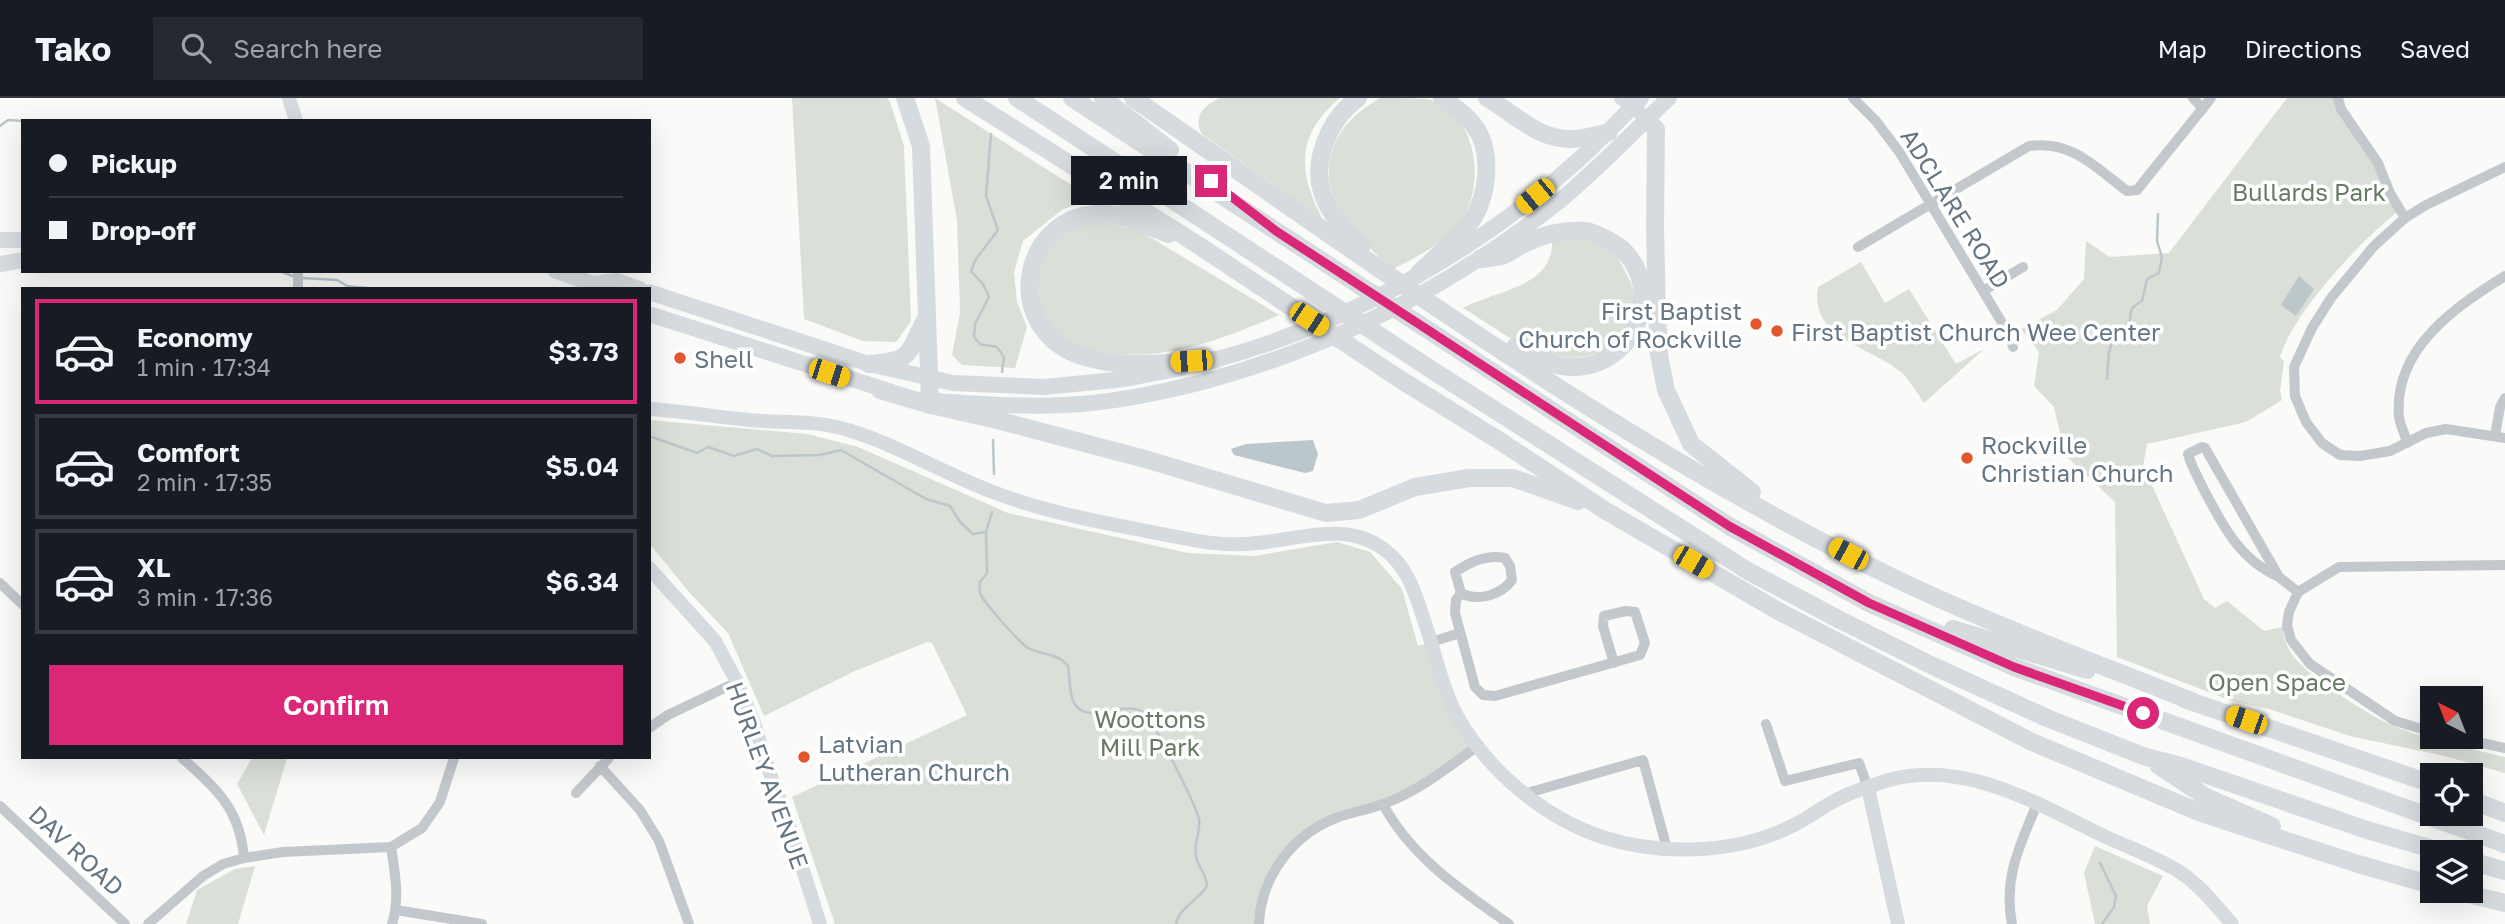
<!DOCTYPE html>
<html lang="en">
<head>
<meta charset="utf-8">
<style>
	body { margin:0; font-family:"Golos Text",sans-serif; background:#242831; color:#f1f3f6; height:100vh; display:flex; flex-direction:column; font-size:26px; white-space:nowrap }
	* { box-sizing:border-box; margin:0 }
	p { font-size:23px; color:#9ea1a6 }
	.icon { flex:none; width:38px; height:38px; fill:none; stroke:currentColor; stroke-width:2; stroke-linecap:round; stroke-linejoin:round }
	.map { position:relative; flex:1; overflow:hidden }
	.sheet { position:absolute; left:21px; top:189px; width:630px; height:472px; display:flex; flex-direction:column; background:#171b24; border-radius:0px; box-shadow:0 7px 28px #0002 }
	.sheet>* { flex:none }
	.banner { position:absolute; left:21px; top:21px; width:630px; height:154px; border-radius:0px; box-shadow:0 7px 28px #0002; display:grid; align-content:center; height:154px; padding:0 28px; background:#171b24 }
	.needle { width:46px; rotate:318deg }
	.controls { position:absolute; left:2420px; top:588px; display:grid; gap:14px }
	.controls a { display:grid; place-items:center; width:63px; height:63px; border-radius:0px; background:#171b24; box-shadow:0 7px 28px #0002; font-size:35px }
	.end { position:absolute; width:32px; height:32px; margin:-16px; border:9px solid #db2777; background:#fff; box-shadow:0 0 0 4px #fff }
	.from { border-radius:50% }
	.bubble { position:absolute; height:49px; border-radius:0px; background:#171b24; box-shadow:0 7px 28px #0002; font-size:23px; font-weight:600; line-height:49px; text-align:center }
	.car { position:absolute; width:21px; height:42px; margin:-21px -10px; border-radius:9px; box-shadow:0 0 5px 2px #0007; background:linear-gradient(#f5c518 24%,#345 0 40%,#f5c518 0 76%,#345 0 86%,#f5c518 0) }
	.banner b { display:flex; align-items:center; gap:24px; height:66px; font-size:26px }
	.banner b+b { border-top:2px solid #363941 }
	.banner i { width:18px; height:18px; background:#f1f3f6 }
	ul { padding:12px 0 0; list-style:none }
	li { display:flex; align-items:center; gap:21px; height:105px; margin:0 14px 10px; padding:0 14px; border:4px solid #363941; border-radius:0px }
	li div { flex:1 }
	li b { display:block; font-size:26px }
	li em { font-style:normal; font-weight:600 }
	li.selected { border-color:#db2777 }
	li>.icon { width:63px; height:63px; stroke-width:1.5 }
	.action { display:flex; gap:14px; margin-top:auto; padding:14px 28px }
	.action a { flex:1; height:80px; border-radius:0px; background:#db2777; color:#fff; font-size:28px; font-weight:600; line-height:80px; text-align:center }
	header { display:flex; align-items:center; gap:42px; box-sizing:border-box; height:98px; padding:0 35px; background:#171b24; border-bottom:2px solid #363941 }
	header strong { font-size:33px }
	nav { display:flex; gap:38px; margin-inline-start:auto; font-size:24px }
	.search { width:490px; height:63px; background:#242831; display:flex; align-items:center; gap:18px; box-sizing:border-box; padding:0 24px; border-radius:0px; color:#9ea1a6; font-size:26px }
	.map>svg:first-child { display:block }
	.green { fill:#dadfd7 }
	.water { fill:#bbc7cb }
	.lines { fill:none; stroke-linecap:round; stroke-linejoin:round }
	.stream { stroke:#bbc7cb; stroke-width:2.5 }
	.street { stroke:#c3c8cc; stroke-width:10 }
	.secondary { stroke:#d6dbdf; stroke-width:14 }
	.primary { stroke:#d6dbdf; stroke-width:16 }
	.highway { stroke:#d6dbdf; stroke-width:18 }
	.route { stroke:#db2777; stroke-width:9 }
	.poi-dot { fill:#e4572e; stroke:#fff; stroke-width:2.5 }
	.labels { text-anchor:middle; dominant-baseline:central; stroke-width:7; stroke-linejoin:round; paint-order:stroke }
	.park-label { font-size:24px; fill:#687a64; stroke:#fff }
	.street-label { font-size:24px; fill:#657683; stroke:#fff }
	.poi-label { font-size:24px; fill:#657683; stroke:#fff; text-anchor:start }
</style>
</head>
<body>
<header>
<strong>Tako</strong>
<div class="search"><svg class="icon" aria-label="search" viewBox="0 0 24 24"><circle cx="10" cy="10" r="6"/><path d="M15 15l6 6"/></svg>Search here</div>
<nav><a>Map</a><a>Directions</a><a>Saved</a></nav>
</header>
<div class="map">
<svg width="2505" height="826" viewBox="0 0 2505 826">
	<rect width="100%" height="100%" fill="#fafaf8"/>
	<path class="green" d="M792 0H887L890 4 904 48 911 223 896 244 863 243 804 221Z
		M935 0 1095 102 1063 111 1023 143 1014 174 1017 204 1027 229 1015 270 962 267 952 257 960 215 957 122Z
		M1220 0H1340C1296 37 1297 73 1323 122L1202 36C1192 19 1205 6 1220 0Z
		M1380 0C1395 0 1414 0 1428 1 1478 15 1486 86 1461 123 1445 146 1414 160 1391 172 1363 141 1321 107 1330 61 1336 32 1355 15 1380 0Z
		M2287 0H2333L2379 64 2402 110C2363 140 2294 213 2280 259L2284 263 2280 293 2282 302 2246 324 2147 346 2143 368 2204 501 2215 510 2227 503 2264 533 2283 529C2283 540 2287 550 2294 559 2311 581 2374 621 2401 631 2435 644 2470 650 2505 659V675L2444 658 2350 638 2269 611 2232 603 2117 559 2115 404 2065 357 2054 309 2034 288 2039 254 2021 231 2057 212 2084 181 2086 143 2110 159 2169 155Z
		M1083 124H1106L1140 133 1279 217C1225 240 1168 263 1108 255 1070 251 1039 230 1038 189 1038 176 1038 164 1045 153 1055 139 1069 132 1083 124Z
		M1582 138 1616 156 1631 185 1634 198 1628 227 1607 251 1588 258 1569 260 1527 251 1463 210C1495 192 1555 190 1552 141Z
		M1861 164 1885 205 1909 191 1956 266 1984 251 1924 305C1917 295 1910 282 1901 274 1871 249 1808 239 1818 189Z
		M649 322 807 336 858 349 1008 415 1188 455 1254 458 1337 444 1370 454 1402 491 1418 548 1431 544 1454 610 1478 648 1419 689 1319 728 1278 766 1259 826H835L792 699 967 617 932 545 927 544 855 573 764 618 728 535 689 494 649 445Z
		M252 660H287L264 737 237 686Z
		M2095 748 2163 778 2147 808 2150 826H2095L2084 775Z
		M255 768 238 826H186L197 792 235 771Z"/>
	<path class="water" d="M2299 178 2314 191 2296 218 2281 207Z
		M1313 342 1318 356 1313 373 1305 375 1234 357 1231 351 1246 346Z"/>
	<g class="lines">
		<path class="stream" d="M0 28 8 22 24 23
			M991 36 986 98 998 132 976 161 971 173 983 186 989 199 975 226 974 239 980 246 997 249 1004 259 1002 274
			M280 173 295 179
			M302 180 337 182 347 188 376 191
			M2107 281 2109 254 2115 235 2125 230 2130 224C2130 212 2131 209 2142 203L2147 181 2159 175 2162 159 2157 143 2158 116
			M649 338 697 355 708 349 734 358 757 351 772 358 820 357 841 352 926 401 950 408 960 424 973 436 985 434
			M993 342 994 376
			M992 414 986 434 987 475 980 484C980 488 979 492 980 495 983 504 1020 545 1028 550 1042 557 1058 555 1068 568 1070 579 1069 596 1074 605 1089 630 1126 599 1145 616 1155 625 1196 708 1199 721 1201 734 1193 746 1196 758 1198 770 1207 776 1207 788 1198 803 1179 809 1176 826
			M2100 765 2116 798 2114 809 2102 826"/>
		<path class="street" d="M1853 0 1876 23 1900 55 2010 238 2013 249
			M2193 0 2203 11
			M2338 0 2341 11 2378 65 2390 95 2405 120
			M2505 69 2426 107 2405 120 2374 148 2331 200 2312 230 2294 269 2295 298 2306 324 2322 345 2340 357 2360 358 2390 353 2426 335 2446 331 2505 340
			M1858 149 2029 48C2072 42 2095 69 2127 93L2137 92 2211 0
			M298 173V191
			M1983 193 2023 169
			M2495 338 2500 309 2505 300
			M2407 345C2405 336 2400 327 2399 319 2393 251 2455 209 2505 178
			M2279 479C2240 462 2223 428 2204 392 2199 381 2191 368 2188 356L2202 349 2205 350 2279 479 2298 494
			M0 485 23 507
			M1461 495C1478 504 1501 497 1512 482L1510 468 1505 460C1486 456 1470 464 1455 474L1461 495 1456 502 1455 515 1475 589 1483 597 1495 598 1640 557 1645 545 1635 514 1626 513 1604 518 1603 528 1614 565
			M1431 544 1460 535
			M1766 626 1785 683 1859 665 1868 690
			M649 630 668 617 737 584
			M2432 634 2395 623 2310 566 2291 542 2287 527 2289 514 2298 494 2339 469 2505 467
			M2456 639 2505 650
			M182 660C217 691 240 711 244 760
			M600 668 640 712 659 743 689 826
			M576 695 609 660
			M1524 696 1643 662 1667 751
			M1383 706C1411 759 1461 792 1509 826
			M0 708 125 826
			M391 749C395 775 400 801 392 826
			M396 812 482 826
			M148 826 203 778 223 766 244 760 283 754 391 749 422 730 440 704 454 660
			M1259 826C1261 779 1292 737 1336 720 1351 714 1368 712 1383 706 1418 694 1448 669 1478 648
			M2012 826C2003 780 2020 747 2037 706"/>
		<path class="secondary" d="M289 0 296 23
			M1621 0 1633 8 1646 21
			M649 311C683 313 716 319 749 322 780 325 811 322 841 330 893 344 942 375 993 394 1055 418 1123 428 1188 441 1206 445 1225 447 1243 446 1291 445 1343 420 1385 452 1411 472 1417 502 1427 531 1436 559 1443 592 1457 618 1488 672 1542 719 1602 739 1660 758 1734 756 1790 729 1807 721 1822 709 1838 701 1853 693 1873 687 1889 682 1966 661 2039 707 2106 739 2130 750 2158 760 2180 774 2201 788 2216 808 2232 826
			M649 470 715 543 737 584 754 625 770 676 788 724 820 826
			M1868 690 1898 826"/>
		<path class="primary" d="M0 142H23
			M0 166 23 162
			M556 173 593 186 617 183 639 191
			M649 194 869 266 953 285 1044 289 1125 281 1181 270
			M649 216 892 294
			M1203 265C1337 231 1473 157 1576 64 1599 44 1619 22 1641 0
			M938 303C981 306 1023 309 1065 307 1112 305 1160 295 1206 283 1335 248 1452 188 1557 105 1596 73 1632 35 1669 0"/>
		<path class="highway" d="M905 0 921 48 930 302
			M965 0 1198 147 1398 280 1503 345 1606 413 1780 514 2032 644 2201 715 2358 766 2432 787
			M1017 0 1435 274 1748 473 1842 523 1933 568 2047 620 2146 659 2181 668 2367 732 2443 754
			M1072 0 1729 428 1869 505 2014 569 2505 746
			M1103 0 1170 52
			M1133 0C1379 170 1622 348 1892 479 1990 526 2093 564 2194 604
			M1358 0C1327 23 1308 69 1327 106 1335 123 1349 135 1362 148
			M1487 0C1514 15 1538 42 1571 41 1583 41 1597 37 1609 34
			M1646 21 1656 31 1655 129 1657 214 1659 257 1666 292 1691 346 1752 394
			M1169 136C1152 130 1126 117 1108 116 1022 110 997 230 1082 258 1124 272 1171 264 1215 262
			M1480 161C1487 160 1495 160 1501 158 1508 156 1514 151 1520 148 1542 137 1562 131 1586 133 1593 134 1599 138 1606 141 1670 171 1644 271 1570 269 1552 268 1531 258 1515 249
			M1418 176C1432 162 1462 137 1472 122 1488 97 1493 54 1475 29 1467 17 1453 8 1442 0
			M869 266C912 263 907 257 925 222
			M880 292 931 307 997 322 1145 361 1326 415 1359 412 1415 389 1469 380H1513L1578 403
			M1953 531 2087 572
			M2184 601 2432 686
			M2158 667 2206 699 2272 728
			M2471 702 2505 715
			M2471 763 2505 773
			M2456 793 2505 805"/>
	</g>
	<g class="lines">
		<path class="route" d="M1211 83 1276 133 1729 428 1869 505 2014 569 2143 615"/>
	</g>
	<g class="poi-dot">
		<circle cx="1756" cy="226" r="7"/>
		<circle cx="1777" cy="233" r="7"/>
		<circle cx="680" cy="260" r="7"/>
		<circle cx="1967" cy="360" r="7"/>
		<circle cx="804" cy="659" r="7"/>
	</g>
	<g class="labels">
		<g class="park-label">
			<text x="2309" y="93">Bullards Park</text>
			<text x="2277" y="583">Open Space</text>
			<text x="1150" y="620">Woottons<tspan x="1150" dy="28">Mill Park</tspan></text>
		</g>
		<g class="street-label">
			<text transform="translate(1956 110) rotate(58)">ADCLARE ROAD</text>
			<text transform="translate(768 677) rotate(70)">HURLEY AVENUE</text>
			<text transform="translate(77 752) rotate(43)">DAV ROAD</text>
		</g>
		<g class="poi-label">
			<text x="1742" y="212" text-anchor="end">First Baptist<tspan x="1742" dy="28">Church of Rockville</tspan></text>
			<text x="1791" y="233">First Baptist Church Wee Center</text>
			<text x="694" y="260">Shell</text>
			<text x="1981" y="346">Rockville<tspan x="1981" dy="28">Christian Church</tspan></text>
			<text x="818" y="645">Latvian<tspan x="818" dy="28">Lutheran Church</tspan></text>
		</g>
	</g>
</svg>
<div class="controls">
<a><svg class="needle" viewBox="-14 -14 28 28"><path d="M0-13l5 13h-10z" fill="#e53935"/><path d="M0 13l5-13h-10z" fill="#9ea1a6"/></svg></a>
<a><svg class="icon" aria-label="locate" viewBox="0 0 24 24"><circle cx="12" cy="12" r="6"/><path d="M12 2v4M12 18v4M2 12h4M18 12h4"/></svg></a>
<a><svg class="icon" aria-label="layers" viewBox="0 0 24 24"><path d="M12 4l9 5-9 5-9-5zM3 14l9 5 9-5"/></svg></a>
</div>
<i class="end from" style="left:2143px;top:615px"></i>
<i class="end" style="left:1211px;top:83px"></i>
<div class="bubble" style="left:1071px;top:58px;width:116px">2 min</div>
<i class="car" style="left:1535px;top:98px;rotate:231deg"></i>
<i class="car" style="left:1309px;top:221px;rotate:123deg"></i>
<i class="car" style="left:1191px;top:263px;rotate:267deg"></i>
<i class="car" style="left:829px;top:275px;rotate:108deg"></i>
<i class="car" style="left:1848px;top:456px;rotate:298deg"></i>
<i class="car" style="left:1693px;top:464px;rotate:120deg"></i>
<i class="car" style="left:2246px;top:622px;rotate:289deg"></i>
<div class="banner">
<b><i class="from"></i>Pickup</b>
<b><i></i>Drop-off</b>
</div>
<section class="sheet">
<ul>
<li class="selected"><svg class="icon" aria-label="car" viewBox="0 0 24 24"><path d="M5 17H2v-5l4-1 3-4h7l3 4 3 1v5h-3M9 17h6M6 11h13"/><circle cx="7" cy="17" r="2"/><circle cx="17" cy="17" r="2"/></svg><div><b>Economy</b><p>1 min · 17:34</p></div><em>$3.73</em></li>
<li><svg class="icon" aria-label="car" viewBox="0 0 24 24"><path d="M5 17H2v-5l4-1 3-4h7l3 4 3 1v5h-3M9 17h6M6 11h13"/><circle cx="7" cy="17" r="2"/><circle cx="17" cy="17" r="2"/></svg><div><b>Comfort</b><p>2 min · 17:35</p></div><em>$5.04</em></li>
<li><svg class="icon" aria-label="car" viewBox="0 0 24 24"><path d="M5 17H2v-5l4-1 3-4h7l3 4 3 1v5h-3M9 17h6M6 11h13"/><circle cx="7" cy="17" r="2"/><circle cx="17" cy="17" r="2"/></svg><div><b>XL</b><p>3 min · 17:36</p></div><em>$6.34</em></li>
</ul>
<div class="action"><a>Confirm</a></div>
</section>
</div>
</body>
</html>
